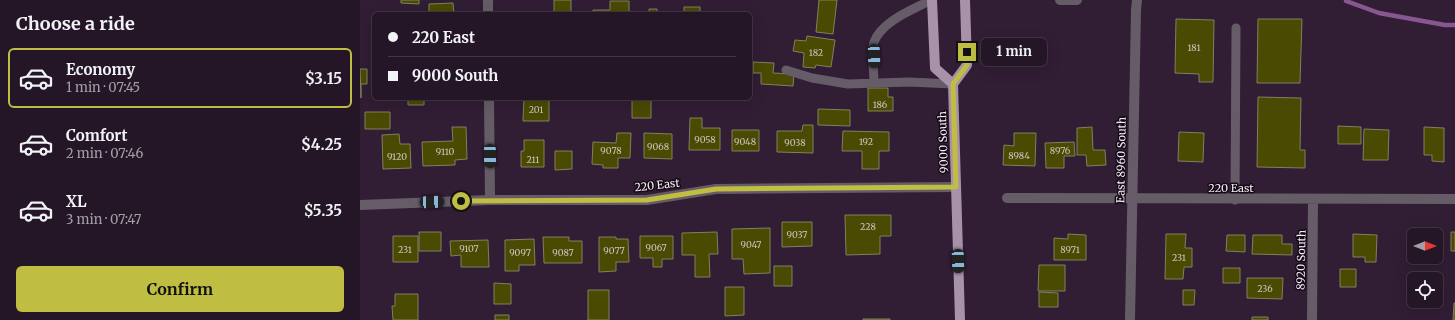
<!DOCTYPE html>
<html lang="en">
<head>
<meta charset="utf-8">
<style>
	body { margin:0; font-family:Merriweather,serif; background:#312333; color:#f1f3f6; height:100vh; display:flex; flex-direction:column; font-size:15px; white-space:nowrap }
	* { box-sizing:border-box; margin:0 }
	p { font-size:13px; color:#a39fa7 }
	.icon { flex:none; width:22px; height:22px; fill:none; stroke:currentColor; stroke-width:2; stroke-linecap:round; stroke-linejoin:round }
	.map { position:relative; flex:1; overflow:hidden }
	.sheet { display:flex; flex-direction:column; background:#251627; width:360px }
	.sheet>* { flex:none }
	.banner { position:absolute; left:12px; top:12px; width:380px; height:88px; border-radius:6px; box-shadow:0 4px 16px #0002,0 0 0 1px #423544; display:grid; align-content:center; height:88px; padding:0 16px; background:#251627 }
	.needle { width:26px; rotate:90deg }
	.tools { position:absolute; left:1047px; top:228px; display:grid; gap:8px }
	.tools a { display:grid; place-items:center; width:36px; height:36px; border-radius:6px; background:#251627; box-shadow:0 4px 16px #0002,0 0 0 1px #423544; font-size:20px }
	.end { position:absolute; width:18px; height:18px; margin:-9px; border:5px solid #bfbe42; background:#111; box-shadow:0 0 0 2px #111 }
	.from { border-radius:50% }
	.bubble { position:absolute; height:28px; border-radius:6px; background:#251627; box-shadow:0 4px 16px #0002,0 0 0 1px #423544; font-size:13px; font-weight:700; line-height:28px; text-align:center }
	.car { position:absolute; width:12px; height:24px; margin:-12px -6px; border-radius:5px; box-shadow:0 0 3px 1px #0007; background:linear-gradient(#222 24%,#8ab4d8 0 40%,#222 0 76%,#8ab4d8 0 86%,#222 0) }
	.banner b { display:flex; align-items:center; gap:14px; height:38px; font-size:15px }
	.banner b+b { border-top:1px solid #423544 }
	.banner i { width:10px; height:10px; background:#f1f3f6 }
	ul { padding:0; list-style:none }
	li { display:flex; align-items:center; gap:12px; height:60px; margin:0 8px 6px; padding:0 8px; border:2px solid transparent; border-radius:6px }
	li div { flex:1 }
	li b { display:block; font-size:15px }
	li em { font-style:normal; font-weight:700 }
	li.on { border-color:#bfbe42 }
	li>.icon { width:36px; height:36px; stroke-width:1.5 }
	h2 { padding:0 16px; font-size:18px; line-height:48px }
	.action { display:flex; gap:8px; margin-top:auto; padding:8px 16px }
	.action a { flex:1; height:46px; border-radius:6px; background:#bfbe42; color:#111; font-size:16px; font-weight:700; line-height:46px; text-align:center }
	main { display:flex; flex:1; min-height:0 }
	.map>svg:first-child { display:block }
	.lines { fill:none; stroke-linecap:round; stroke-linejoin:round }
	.stream { stroke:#885690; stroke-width:4.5 }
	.building { fill:#4a4a03; stroke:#80815f }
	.lane { stroke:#665c68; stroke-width:9 }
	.street { stroke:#665c68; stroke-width:10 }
	.primary { stroke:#a792aa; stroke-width:10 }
	.route { stroke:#bfbe42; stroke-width:5 }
	.labels { text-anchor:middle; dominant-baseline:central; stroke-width:3; stroke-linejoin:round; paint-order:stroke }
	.number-label { font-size:9px; fill:#ccc3bc }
	.street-label { font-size:11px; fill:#f8ebfa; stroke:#140b15 }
</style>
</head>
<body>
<main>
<section class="sheet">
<h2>Choose a ride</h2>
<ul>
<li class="on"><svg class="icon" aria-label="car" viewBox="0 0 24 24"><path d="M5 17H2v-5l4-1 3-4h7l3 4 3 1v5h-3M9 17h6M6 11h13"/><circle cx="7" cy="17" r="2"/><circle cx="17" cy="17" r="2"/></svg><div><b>Economy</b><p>1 min · 07:45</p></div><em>$3.15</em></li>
<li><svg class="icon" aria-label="car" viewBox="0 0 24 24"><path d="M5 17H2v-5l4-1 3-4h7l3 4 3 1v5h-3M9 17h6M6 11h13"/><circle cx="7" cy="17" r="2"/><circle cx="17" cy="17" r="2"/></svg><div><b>Comfort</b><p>2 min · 07:46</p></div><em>$4.25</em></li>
<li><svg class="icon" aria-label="car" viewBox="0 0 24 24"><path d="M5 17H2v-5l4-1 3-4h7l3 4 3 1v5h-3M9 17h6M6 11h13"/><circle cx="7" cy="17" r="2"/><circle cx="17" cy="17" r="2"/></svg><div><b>XL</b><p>3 min · 07:47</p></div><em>$5.35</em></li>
</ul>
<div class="action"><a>Confirm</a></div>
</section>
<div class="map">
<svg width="1095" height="320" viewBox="0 0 1095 320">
	<rect width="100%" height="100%" fill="#311d34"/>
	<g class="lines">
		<path class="stream" d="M986 1 1019 13 1085 25H1095"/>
	</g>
	<path class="building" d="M41 0H59V4L41 3Z
		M194 0H211V14H194Z
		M459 0H477L473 34 456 32Z
		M250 1H269V14H233V10H250Z
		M93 3 94 14H69V4Z
		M324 7H340V14H324Z
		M289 9H297V14H289Z
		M816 19 854 20 853 82H839V74L815 73Z
		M898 19H942L940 83H897Z
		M447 36 475 40 471 67 456 65 455 68 443 67 444 53 433 51 435 40 446 41Z
		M393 62 414 63 413 73 434 74 433 86 401 84V73H393Z
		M0 69H7V84H1V98Z
		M508 88H528V97H533V111H508Z
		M898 97 941 98 940 150H945V168L897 167Z
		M48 98H64V105H48Z
		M164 98H189V121H163Z
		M272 98H291V118H272Z
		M458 109 490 110V126L458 125Z
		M5 112H30V129H5Z
		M330 118H342V128H360V150H329Z
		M443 125H453V153L417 152V131H442Z
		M978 126 1001 127V144H978Z
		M92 127H106L107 159 95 160V165L63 166 62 142 93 141Z
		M732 127 733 150H745L746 165 727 166 726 155H717V128Z
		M1064 127 1084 128V162L1072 161V155H1064Z
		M1004 129 1029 130 1028 160H1003Z
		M372 130H399V151H372Z
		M483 131 529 132V151H519V169H502V151H482Z
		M819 132 844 133 843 162 818 161Z
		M257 133H271L270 158H258V168H243V165L232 164 233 142 256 143Z
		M284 133 312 134V159L284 158Z
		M654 133H676L675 166 643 165 644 145 654 146Z
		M39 134 40 144H50L51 168 23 169 22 135Z
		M164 140H184V167H161V151H164Z
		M714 142 715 156H704V168H686L685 143Z
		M195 151H212V169L195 170Z
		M485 215H531V236H520V254L486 255Z
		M422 222H452V246L422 247Z
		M410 228V273L384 274 383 259H372V229Z
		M59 232H81V251H59Z
		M357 232 358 254H349L350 277H335V255H322V233Z
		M1091 232H1095V251H1091Z
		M708 234 726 235V260H694V238L708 239Z
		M806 234H826L825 248H832V267H824L823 279H805Z
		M993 234 1017 235 1016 262H1005V257H993Z
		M867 235H885V252L866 251Z
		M893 235H922V244H932V255L892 254Z
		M33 236H58V262H33Z
		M280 236H313V259H302V267H293V258H280Z
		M183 237H209V241H222V263H184Z
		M239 237H256V239H268L269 262H256V271L239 272Z
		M174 239 175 265H159V271H145V240Z
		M128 240 129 267H101V255L91 256 90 241Z
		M679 265H705V291H678Z
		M414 266H432V286H414Z
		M863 268H880V283H863Z
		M980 269H996V287H980Z
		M1048 276H1063V279H1054V289H1048Z
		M887 278H923L922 299 887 298Z
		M134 283 151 284V304H134Z
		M365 287H384V315L365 316Z
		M228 290H249V320H228Z
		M823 290H835L834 305H823Z
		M679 292 698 293V307H679Z
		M35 294H58V320H33L32 306H35Z
		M1058 301H1075L1074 307 1058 306Z
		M1094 303H1095V320H1093Z
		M135 315H149V320H135Z
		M892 317H908V320H892Z
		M503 319H530V320H503Z"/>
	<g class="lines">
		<path class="lane" d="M426 70 452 78 488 84 549 82 593 84
			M514 82C514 74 511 48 514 42 522 21 552 10 571 0
			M875 200 876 28"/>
		<path class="street" d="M128 0V14
			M700 0H717
			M129 98 130 200
			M647 198 1095 199
			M0 205 130 200H287L356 189 596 187
			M770 320 776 10 777 0
			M952 320 953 199"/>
		<path class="primary" d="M572 0 575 68 593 84
			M600 320 593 84 607 65 605 0"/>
	</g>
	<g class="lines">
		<path class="route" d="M101 201 287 200 356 189 596 187 593 84 607 65V52"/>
	</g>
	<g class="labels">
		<g class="number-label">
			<text x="834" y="47">181</text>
			<text x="456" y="52">182</text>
			<text x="520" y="104">186</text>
			<text x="176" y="109">201</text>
			<text x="345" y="139">9058</text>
			<text x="385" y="141">9048</text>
			<text x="506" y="141">192</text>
			<text x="435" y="142">9038</text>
			<text x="298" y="146">9068</text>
			<text x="251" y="150">9078</text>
			<text x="700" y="150">8976</text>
			<text x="85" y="151">9110</text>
			<text x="659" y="155">8984</text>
			<text x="37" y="156">9120</text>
			<text x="173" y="159">211</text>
			<text x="508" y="226">228</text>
			<text x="437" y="234">9037</text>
			<text x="391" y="244">9047</text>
			<text x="296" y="247">9067</text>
			<text x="109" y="248">9107</text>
			<text x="45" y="249">231</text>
			<text x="710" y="249">8971</text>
			<text x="254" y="250">9077</text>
			<text x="160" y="252">9097</text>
			<text x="203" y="252">9087</text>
			<text x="819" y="257">231</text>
			<text x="905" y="288">236</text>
		</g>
		<g class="street-label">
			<text transform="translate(583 142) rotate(-92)">9000 South</text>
			<text transform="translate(761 160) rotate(-89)">East 8960 South</text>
			<text transform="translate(297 185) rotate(-6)">220 East</text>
			<text x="871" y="188">220 East</text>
			<text transform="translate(941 260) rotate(-89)">8920 South</text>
		</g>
	</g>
</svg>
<div class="tools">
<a><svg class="needle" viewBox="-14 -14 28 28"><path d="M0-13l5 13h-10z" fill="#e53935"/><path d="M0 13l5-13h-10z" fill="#a39fa7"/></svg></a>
<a><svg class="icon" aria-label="locate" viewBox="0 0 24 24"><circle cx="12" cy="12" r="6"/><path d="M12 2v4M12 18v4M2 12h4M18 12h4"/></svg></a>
</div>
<i class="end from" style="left:101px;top:201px"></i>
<i class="end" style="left:607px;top:52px"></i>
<div class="bubble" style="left:621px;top:38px;width:66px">1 min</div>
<i class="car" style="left:514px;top:56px;rotate:178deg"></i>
<i class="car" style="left:130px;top:156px;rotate:179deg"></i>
<i class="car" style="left:72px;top:202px;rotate:88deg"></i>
<i class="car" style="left:598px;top:261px;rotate:178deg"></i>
<div class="banner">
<b><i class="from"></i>220 East</b>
<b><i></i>9000 South</b>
</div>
</div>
</main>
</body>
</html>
